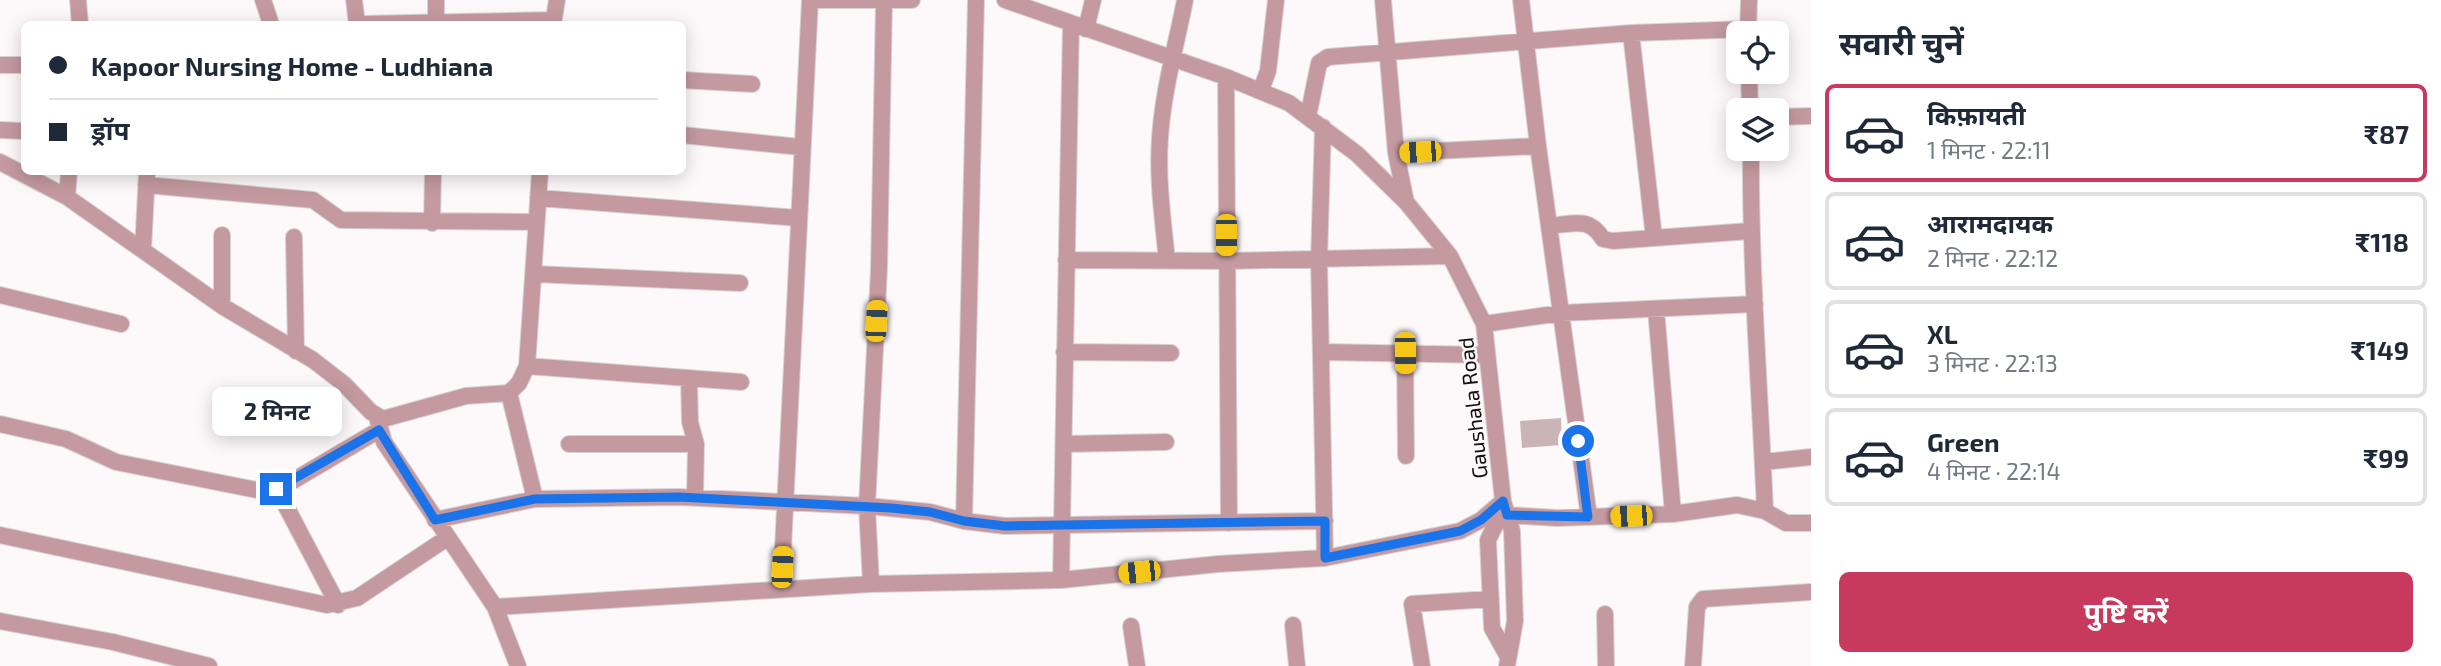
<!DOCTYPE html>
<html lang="hi">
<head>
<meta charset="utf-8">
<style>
	body { margin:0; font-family:"Exo 2","Noto Sans Devanagari",sans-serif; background:#f2f2f3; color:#1f2937; height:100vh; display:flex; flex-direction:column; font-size:26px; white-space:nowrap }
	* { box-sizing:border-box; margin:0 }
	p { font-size:23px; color:#747a83 }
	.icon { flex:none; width:38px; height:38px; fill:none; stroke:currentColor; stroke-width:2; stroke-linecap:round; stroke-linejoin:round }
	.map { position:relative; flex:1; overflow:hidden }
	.side { display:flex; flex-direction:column; background:#fff; width:630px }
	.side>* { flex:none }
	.banner { position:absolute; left:21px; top:21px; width:665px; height:154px; border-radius:10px; box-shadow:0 4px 18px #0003; display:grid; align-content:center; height:154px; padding:0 28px; background:#fff }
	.tools { position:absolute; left:1726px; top:21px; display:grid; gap:14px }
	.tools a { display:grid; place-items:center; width:63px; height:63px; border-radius:10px; background:#fff; box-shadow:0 4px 18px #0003; font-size:35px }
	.end { position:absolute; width:32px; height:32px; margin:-16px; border:9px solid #1a73e8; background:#fff; box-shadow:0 0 0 4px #fff }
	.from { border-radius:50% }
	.bubble { position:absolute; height:49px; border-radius:10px; background:#fff; box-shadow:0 4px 18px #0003; font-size:23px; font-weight:700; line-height:49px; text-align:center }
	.car { position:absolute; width:21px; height:42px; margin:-21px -10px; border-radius:9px; box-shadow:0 0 5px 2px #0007; background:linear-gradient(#f5c518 24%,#345 0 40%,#f5c518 0 76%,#345 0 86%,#f5c518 0) }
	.banner b { display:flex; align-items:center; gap:24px; height:66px; font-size:26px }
	.banner b+b { border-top:2px solid #e0e1e3 }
	.banner i { width:18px; height:18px; background:#1f2937 }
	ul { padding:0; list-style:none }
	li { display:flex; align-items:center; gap:21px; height:98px; margin:0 14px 10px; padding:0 14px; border:4px solid #e0e1e3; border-radius:10px }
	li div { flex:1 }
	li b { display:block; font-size:26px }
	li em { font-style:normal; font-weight:700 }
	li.current { border-color:#c8395e }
	li>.icon { width:63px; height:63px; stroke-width:1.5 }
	h2 { padding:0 28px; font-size:32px; line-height:84px }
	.action { display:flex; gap:14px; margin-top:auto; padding:14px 28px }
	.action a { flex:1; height:80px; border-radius:10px; background:#c8395e; color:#fff; font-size:28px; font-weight:700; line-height:80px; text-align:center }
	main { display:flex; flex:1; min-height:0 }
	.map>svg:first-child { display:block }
	.building { fill:#cbb4b6 }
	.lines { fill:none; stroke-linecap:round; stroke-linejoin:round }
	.minor-casing { stroke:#d8d3d4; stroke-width:18 }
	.minor { stroke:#c49aa0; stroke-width:16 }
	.route { stroke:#1a73e8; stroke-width:9 }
	.labels { text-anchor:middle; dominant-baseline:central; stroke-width:5; stroke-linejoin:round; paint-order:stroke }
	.street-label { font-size:21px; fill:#150e0f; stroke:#fdf8f9 }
</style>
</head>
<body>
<main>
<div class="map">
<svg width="1811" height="666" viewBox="0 0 1811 666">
	<rect width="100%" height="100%" fill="#fdf8f9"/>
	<path class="building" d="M1561 418 1562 445 1522 448 1520 421Z"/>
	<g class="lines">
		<defs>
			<path id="minor" d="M78 0 80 24
				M263 0 271 24
				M354 0 357 24
				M815 0H912
				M1005 0 1226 77 1289 103 1357 154 1406 202 1450 256 1484 324 1503 501 1512 531 1515 621 1507 666
				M1383 0 1396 153 1406 202
				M363 24 553 20
				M436 24V0
				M553 24 557 0
				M1086 29 1093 0
				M1631 33 1654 238
				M1748 33 1749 0
				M0 65H24
				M1749 72 1750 110
				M1226 77 1229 523
				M682 80 752 84
				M1261 90 1268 71 1276 0
				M1308 117 1319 63 1328 57 1631 33 1748 29
				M1776 117 1811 116
				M1323 127 1319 260 1325 558
				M0 130 24 131
				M682 135 800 147
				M1538 146 1589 517
				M1751 149C1750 269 1760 390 1765 511
				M1396 153 1538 146 1521 0
				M0 162 67 197 222 306 313 360 344 384 371 412 383 419 466 396 509 393 519 383 527 366 540 172
				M146 185 313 200 341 220 535 222
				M67 197 69 172
				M538 198 799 218
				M432 223 433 172
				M1549 226C1574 224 1589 216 1603 239L1613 241 1750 231
				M222 235V306
				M294 237 296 351
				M143 250 147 172
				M1066 260 1226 261 1450 256
				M1167 261C1163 220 1157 179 1160 138 1163 91 1176 46 1185 0
				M534 274 740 283
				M0 295 121 324
				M1656 309 1673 514
				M1484 324 1561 313 1755 304
				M1064 352 1171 353
				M1321 352 1486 355
				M1405 353 1406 456
				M527 366 741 382
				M689 378 690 422 696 444 695 497
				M509 393 535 499
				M378 421 384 442 495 607 518 666
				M0 424 66 439 116 462 262 491 284 486 379 430
				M569 444H696
				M1064 444 1166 442
				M1763 462 1811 457
				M277 489 338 605
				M1504 507 1488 540 1492 628 1507 655
				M1507 515 1557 518 1673 514 1737 505 1765 511 1786 523H1811
				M435 520 535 499 679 497 867 506 930 512 964 521 1005 526 1325 521
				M964 521 976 0
				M0 535 327 605 357 598 447 538
				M1061 580 1071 23
				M871 584 867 506 879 269 884 2
				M781 589 810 0
				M495 607 871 584 1061 580 1218 564 1325 558 1460 531 1481 520 1503 501
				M1605 614 1606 666
				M0 621 113 642 209 666
				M1293 625 1297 666
				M1131 626 1137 666
				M1422 666 1412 604 1491 599
				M1693 666 1697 607 1703 599 1811 592"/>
		</defs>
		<use href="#minor" class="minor-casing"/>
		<use href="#minor" class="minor"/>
	</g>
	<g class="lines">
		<path class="route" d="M276 489 379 430 435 520 535 499 679 497 891 508 930 512 964 521 1005 526 1325 521V558L1460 531 1481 520 1503 501 1507 515 1588 517 1578 441"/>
	</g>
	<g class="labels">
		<g class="street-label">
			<text transform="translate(1472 408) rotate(-96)">Gaushala Road</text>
		</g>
	</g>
</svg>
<div class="tools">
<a><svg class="icon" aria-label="locate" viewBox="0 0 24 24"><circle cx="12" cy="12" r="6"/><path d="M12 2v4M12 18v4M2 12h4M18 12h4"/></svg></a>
<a><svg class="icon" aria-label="layers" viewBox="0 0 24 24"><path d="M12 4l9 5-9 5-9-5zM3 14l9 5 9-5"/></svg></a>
</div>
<i class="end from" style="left:1578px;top:441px"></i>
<i class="end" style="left:276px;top:489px"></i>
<div class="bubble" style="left:212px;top:387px;width:130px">2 मिनट</div>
<i class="car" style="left:1420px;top:152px;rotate:267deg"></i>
<i class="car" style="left:1226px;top:235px;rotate:180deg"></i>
<i class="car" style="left:876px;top:321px;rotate:3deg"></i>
<i class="car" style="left:1405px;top:353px;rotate:179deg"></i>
<i class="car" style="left:1631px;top:516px;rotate:268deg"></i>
<i class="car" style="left:782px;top:567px;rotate:3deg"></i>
<i class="car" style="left:1139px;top:572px;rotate:264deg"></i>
<div class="banner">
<b><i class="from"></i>Kapoor Nursing Home - Ludhiana</b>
<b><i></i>ड्रॉप</b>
</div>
</div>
<section class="side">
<h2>सवारी चुनें</h2>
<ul>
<li class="current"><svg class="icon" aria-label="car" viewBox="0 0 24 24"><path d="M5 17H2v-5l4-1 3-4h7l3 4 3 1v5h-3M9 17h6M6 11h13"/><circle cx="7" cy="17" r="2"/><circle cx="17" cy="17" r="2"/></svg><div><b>किफ़ायती</b><p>1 मिनट · 22:11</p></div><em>₹87</em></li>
<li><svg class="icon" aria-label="car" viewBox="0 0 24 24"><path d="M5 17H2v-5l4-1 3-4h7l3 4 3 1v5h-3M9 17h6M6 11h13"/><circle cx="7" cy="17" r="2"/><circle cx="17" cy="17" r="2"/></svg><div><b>आरामदायक</b><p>2 मिनट · 22:12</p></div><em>₹118</em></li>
<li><svg class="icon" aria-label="car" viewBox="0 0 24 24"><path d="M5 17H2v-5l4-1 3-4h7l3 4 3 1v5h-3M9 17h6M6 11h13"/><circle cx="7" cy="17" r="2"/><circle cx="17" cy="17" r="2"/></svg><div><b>XL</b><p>3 मिनट · 22:13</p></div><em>₹149</em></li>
<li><svg class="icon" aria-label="car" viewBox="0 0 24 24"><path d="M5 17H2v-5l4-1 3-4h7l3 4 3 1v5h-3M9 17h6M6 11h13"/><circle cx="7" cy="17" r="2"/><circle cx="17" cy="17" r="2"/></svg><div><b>Green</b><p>4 मिनट · 22:14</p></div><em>₹99</em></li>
</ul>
<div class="action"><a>पुष्टि करें</a></div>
</section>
</main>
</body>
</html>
